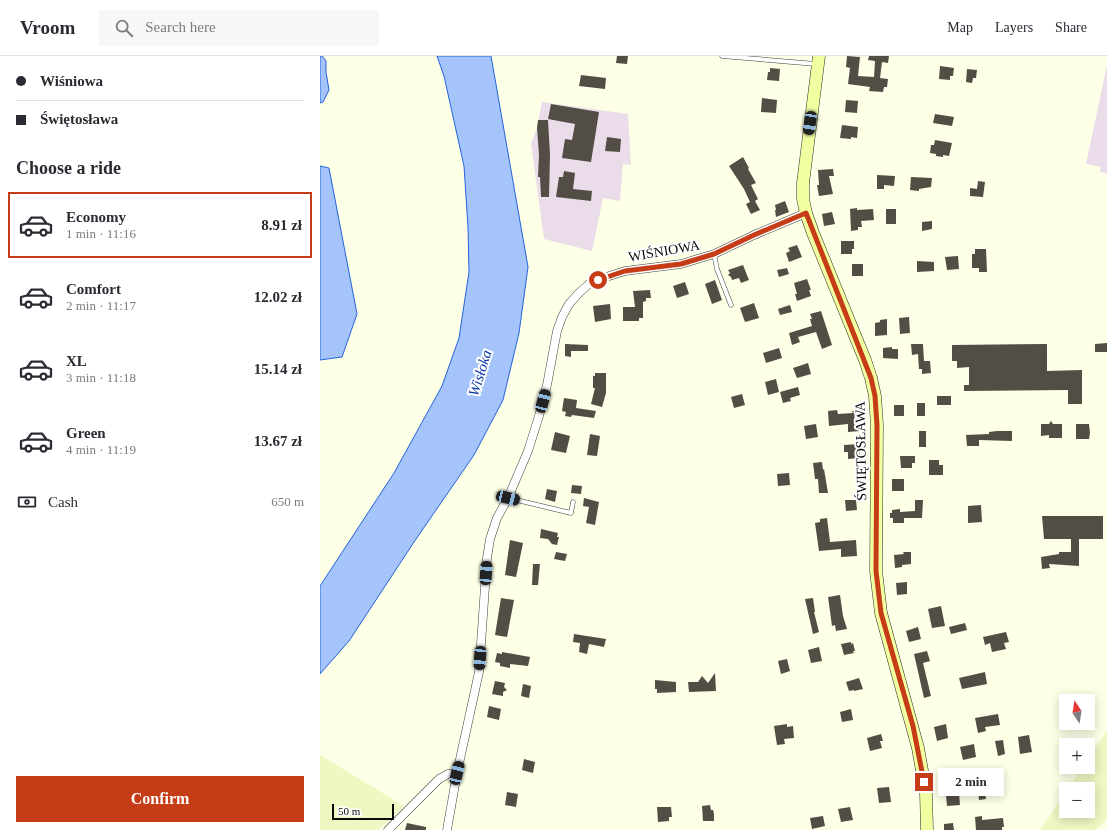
<!DOCTYPE html>
<html lang="en">
<head>
<meta charset="utf-8">
<style>
	body { margin:0; font-family:"Times New Roman",serif; background:#f7f7f7; color:#2b2b33; height:100vh; display:flex; flex-direction:column; font-size:15px; white-space:nowrap }
	* { box-sizing:border-box; margin:0 }
	p { font-size:13px; color:#7c7c81 }
	.icon { flex:none; width:22px; height:22px; fill:none; stroke:currentColor; stroke-width:2; stroke-linecap:round; stroke-linejoin:round }
	.map { position:relative; flex:1; overflow:hidden }
	.drawer { display:flex; flex-direction:column; background:#fff; width:320px }
	.drawer>* { flex:none }
	.guide { display:grid; align-content:center; height:88px; padding:0 16px; background:#fff }
	.needle { width:26px; rotate:348deg }
	.buttons { position:absolute; left:739px; top:638px; display:grid; gap:8px }
	.buttons a { display:grid; place-items:center; width:36px; height:36px; border-radius:0px; background:#fff; box-shadow:0 2px 10px #0003; font-size:20px }
	.scale { position:absolute; left:12px; bottom:10px; width:62px; box-sizing:border-box; padding-left:4px; border:2px solid #0a0a0a; border-top:0; font-size:11px; line-height:14px; white-space:nowrap; color:#0a0a0a; -webkit-text-stroke:3px #fff; paint-order:stroke }
	.end { position:absolute; width:18px; height:18px; margin:-9px; border:5px solid #c63c16; background:#fff; box-shadow:0 0 0 2px #fff }
	.from { border-radius:50% }
	.bubble { position:absolute; height:28px; border-radius:0px; background:#fff; box-shadow:0 2px 10px #0003; font-size:13px; font-weight:700; line-height:28px; text-align:center }
	.car { position:absolute; width:12px; height:24px; margin:-12px -6px; border-radius:5px; box-shadow:0 0 3px 1px #0007; background:linear-gradient(#222 24%,#8ab4d8 0 40%,#222 0 76%,#8ab4d8 0 86%,#222 0) }
	.guide b { display:flex; align-items:center; gap:14px; height:38px; font-size:15px }
	.guide b+b { border-top:1px solid #e1e1e2 }
	.guide i { width:10px; height:10px; background:#2b2b33 }
	ul { padding:0; list-style:none }
	li { display:flex; align-items:center; gap:12px; height:66px; margin:0 8px 6px; padding:0 8px; border:2px solid transparent; border-radius:0px }
	li div { flex:1 }
	li b { display:block; font-size:15px }
	li em { font-style:normal; font-weight:700 }
	li.on { border-color:#c63c16 }
	li>.icon { width:36px; height:36px; stroke-width:1.5 }
	h2 { padding:0 16px; font-size:18px; line-height:48px }
	.pay { display:flex; align-items:center; gap:10px; height:44px; padding:0 16px; font-size:15px }
	.pay p { margin-inline-start:auto }
	.action { display:flex; gap:8px; margin-top:auto; padding:8px 16px }
	.action a { flex:1; height:46px; border-radius:0px; background:#c63c16; color:#fff; font-size:16px; font-weight:700; line-height:46px; text-align:center }
	header { display:flex; align-items:center; gap:24px; box-sizing:border-box; height:56px; padding:0 20px; background:#fff; border-bottom:1px solid #e1e1e2 }
	header strong { font-size:19px }
	nav { display:flex; gap:22px; margin-inline-start:auto; font-size:14px }
	.search { width:280px; height:36px; background:#f7f7f7; display:flex; align-items:center; gap:10px; box-sizing:border-box; padding:0 14px; border-radius:0px; color:#7c7c81; font-size:15px }
	main { display:flex; flex:1; min-height:0 }
	.map>svg:first-child { display:block }
	.industrial { fill:#eadce8 }
	.farmland { fill:#eef8c3 }
	.water { fill:#a5c4fc; stroke:#2562db }
	.building { fill:#534e45 }
	.lines { fill:none; stroke-linecap:round; stroke-linejoin:round }
	.lane-casing { stroke:#3d3d3d; stroke-width:5 }
	.street-casing { stroke:#3d3d3d; stroke-width:9 }
	.secondary-casing { stroke:#2c2c2c; stroke-width:13 }
	.lane { stroke:#fff; stroke-width:4 }
	.street { stroke:#fff; stroke-width:8 }
	.secondary { stroke:#f1ffa1; stroke-width:12 }
	.route { stroke:#c63c16; stroke-width:5 }
	.labels { text-anchor:middle; dominant-baseline:central; stroke-width:4; stroke-linejoin:round; paint-order:stroke }
	.street-label { font-size:14px; fill:#0a0a0a; stroke:#fff }
	.water-label { font-size:15px; font-style:italic; fill:#0937a5; stroke:#fff }
</style>
</head>
<body>
<header>
<strong>Vroom</strong>
<div class="search"><svg class="icon" aria-label="search" viewBox="0 0 24 24"><circle cx="10" cy="10" r="6"/><path d="M15 15l6 6"/></svg>Search here</div>
<nav><a>Map</a><a>Layers</a><a>Share</a></nav>
</header>
<main>
<section class="drawer">
<div class="guide">
<b><i class="from"></i>Wiśniowa</b>
<b><i></i>Świętosława</b>
</div>
<h2>Choose a ride</h2>
<ul>
<li class="on"><svg class="icon" aria-label="car" viewBox="0 0 24 24"><path d="M5 17H2v-5l4-1 3-4h7l3 4 3 1v5h-3M9 17h6M6 11h13"/><circle cx="7" cy="17" r="2"/><circle cx="17" cy="17" r="2"/></svg><div><b>Economy</b><p>1 min · 11:16</p></div><em>8.91 zł</em></li>
<li><svg class="icon" aria-label="car" viewBox="0 0 24 24"><path d="M5 17H2v-5l4-1 3-4h7l3 4 3 1v5h-3M9 17h6M6 11h13"/><circle cx="7" cy="17" r="2"/><circle cx="17" cy="17" r="2"/></svg><div><b>Comfort</b><p>2 min · 11:17</p></div><em>12.02 zł</em></li>
<li><svg class="icon" aria-label="car" viewBox="0 0 24 24"><path d="M5 17H2v-5l4-1 3-4h7l3 4 3 1v5h-3M9 17h6M6 11h13"/><circle cx="7" cy="17" r="2"/><circle cx="17" cy="17" r="2"/></svg><div><b>XL</b><p>3 min · 11:18</p></div><em>15.14 zł</em></li>
<li><svg class="icon" aria-label="car" viewBox="0 0 24 24"><path d="M5 17H2v-5l4-1 3-4h7l3 4 3 1v5h-3M9 17h6M6 11h13"/><circle cx="7" cy="17" r="2"/><circle cx="17" cy="17" r="2"/></svg><div><b>Green</b><p>4 min · 11:19</p></div><em>13.67 zł</em></li>
</ul>
<div class="pay"><svg class="icon" aria-label="cash" viewBox="0 0 24 24"><path d="M3 7h18v10H3z"/><circle cx="12" cy="12" r="2"/></svg>Cash<p>650 m</p></div>
<div class="action"><a>Confirm</a></div>
</section>
<div class="map">
<svg width="787" height="774" viewBox="0 0 787 774">
	<rect width="100%" height="100%" fill="#fdffe6"/>
	<path class="industrial" d="M787 9V117L780 116 781 111 766 108Z
		M222 46 308 58 311 109 303 108 300 145 283 142 272 195 224 183 211 88 217 72Z"/>
	<path class="farmland" d="M787 675V763L776 774H720L746 736V755H768V733H748L763 711H768V703Z
		M0 699 84 750 58 774H0Z"/>
	<path class="water" d="M0 0H2L6 5V16L9 34 3 46 0 47Z
		M117 0H171L208 211 199 277 183 344 154 399 94 486 29 585 0 618V530L74 417 122 330 139 282 149 216 148 171 144 110 124 20Z
		M0 110 9 112 37 258 22 301 0 304Z"/>
	<path class="building" d="M297 0H308L307 8 296 7Z
		M527 0 540 1 538 20 554 21 555 5 548 4 549 0H569L568 7 562 6 560 22 568 23 567 31H564L563 36 549 35 550 31 528 28 530 12 526 11Z
		M620 10 634 12 633 20H630V24L619 23Z
		M450 12 460 13 459 25 447 24 448 16H450Z
		M647 13 657 14 656 22H653L652 27 646 26Z
		M261 19 286 22 285 33 259 30Z
		M442 42 457 44 456 57 441 56Z
		M526 44 538 45 537 57 525 56Z
		M231 48 279 56 271 106 242 102 245 83 252 84 255 68 228 63Z
		M615 58 634 61 632 70 613 67Z
		M218 64H228L230 99 229 141H221L220 121H218L219 99 217 72Z
		M522 69 538 71 537 82 531 81V83L520 82Z
		M287 81 301 83 300 96 285 95Z
		M615 84 632 87 629 100 623 99V101L616 100V98L610 97 611 89H614Z
		M423 101 429 112 428 113 436 127 431 129 438 143 435 145 440 154 431 158 426 148 430 146 424 133 409 110Z
		M513 113 514 120H509L513 138 499 140 497 129H499L498 114Z
		M244 115 255 117 253 133 272 135 271 145 236 141 239 121H243Z
		M557 119 575 120 574 130 564 129V133H557Z
		M591 121 612 122 611 131 599 133V135L590 134Z
		M658 125 665 126 663 141 650 140V132L657 133Z
		M465 145 469 156 456 161 455 154H456L455 149Z
		M537 152V154L553 153 554 164 541 165 542 171H538V174L531 175 530 153Z
		M566 153H576V168H566Z
		M512 156 515 168 504 170 502 158Z
		M612 165V173L602 175V166Z
		M521 185H534V193H532V198H521Z
		M477 189 482 201 469 206 466 197 470 195 468 192Z
		M655 193H666L667 216H659V212H652V198H655Z
		M638 200 639 213 627 214 625 201Z
		M597 205 614 206V215L597 216Z
		M532 208H543V220H532Z
		M423 209 429 224 421 227 419 222 412 224 411 221 408 219 410 217 408 214Z
		M467 212 469 218 459 221 457 214Z
		M487 223 491 234H489L491 240 477 245 475 238H477L474 227Z
		M395 224 402 244 392 248 385 228Z
		M365 226 369 238 357 242 353 230Z
		M330 234 331 242H326V245L323 246V262H319V265H303V251H315L313 235Z
		M434 247 439 262 425 266 420 252Z
		M290 248 291 263 275 266 273 250Z
		M470 249 472 256 460 259 458 253Z
		M501 255 512 289 502 293 496 276 478 281 480 286 472 289 469 277 492 270 490 263H492L490 258Z
		M589 261 590 277 580 278 579 262Z
		M567 263V279L555 280V267L560 266V264Z
		M787 287V296H775V288Z
		M245 288 268 289V295H251V301L245 300Z
		M591 288H603L604 305H610L611 317 602 318V313H599L598 298 592 299Z
		M727 288V315L762 314V348H748V334L644 335V329H649V311L637 312V305H632V289Z
		M572 291V293H578V303L563 302V292Z
		M459 292 462 302 446 307 443 297Z
		M488 307 491 318 477 322 473 312Z
		M275 317H286V337L282 351 271 348 275 332H273V320H275Z
		M456 323 459 336 448 339 445 326Z
		M478 331 480 339 470 342 471 345 463 347 460 336Z
		M422 338 425 349 414 352 411 341Z
		M617 340H631V349H617Z
		M244 342 257 344 256 352 276 355 274 362 252 359 251 361 245 360 246 356 242 355Z
		M597 347H605V360H597Z
		M574 349H584V360H574Z
		M517 354 518 358 533 357 532 355 543 354V365L540 366V375L528 376V368L509 370 508 355Z
		M731 365 733 368H742V382H729V379L721 380V368H729Z
		M496 368 498 381 486 383 484 370Z
		M756 368H769L770 377 769 383H756Z
		M599 375H606V391H599Z
		M677 375H692V385L659 384V390H647L646 379 669 378V376Z
		M235 376 250 380 246 397 231 394Z
		M270 378 280 380 277 400 267 399Z
		M539 388 540 402 528 403V396H524V389Z
		M580 400H595V407H592V412H581Z
		M609 404H619V409H623V419H609Z
		M502 406 503 414 504 413 508 437H499L498 423H495L493 407Z
		M469 417 470 429 458 430 457 418Z
		M572 423H584V435H572Z
		M252 429 262 430 261 438 251 437Z
		M227 433 237 435 235 446 225 443Z
		M264 442 279 446 275 469 266 467 269 451 263 450Z
		M525 444H536L537 454 526 455Z
		M595 444H603L602 462H584V467H573V462H570V457H572V454L580 453V456L595 455Z
		M661 449 662 466 648 467V450Z
		M722 460H783V483H759V510L729 508 730 512 722 513 721 501 739 498V496H751V483H724Z
		M507 462 510 486 536 484 537 500 521 501V493L499 495 495 467 500 466V463Z
		M221 473 238 477 237 481H239L237 489 232 488 228 483 220 482Z
		M190 484 203 487 196 521 185 519Z
		M236 496 247 498 245 505 234 503Z
		M583 496H591V508L582 509V511L575 512 574 499 584 498Z
		M213 508H220L218 529H212Z
		M587 526V538L577 539 576 527Z
		M520 539 523 560 527 573 516 575 515 569 512 570 508 541Z
		M181 542 194 544 187 581 175 579Z
		M493 542 495 556H494L499 576 493 578 485 543Z
		M621 550 625 570 612 572 608 553Z
		M645 567 647 574 631 578 629 571Z
		M598 571 601 583 589 586 586 575Z
		M686 576 689 586 684 587 686 593 672 596 670 587 665 589 663 581Z
		M254 578 286 583 284 591 269 588 267 598 259 596 260 587 253 586Z
		M531 586V588L533 587 535 595H533L534 597 524 599 521 588Z
		M499 591 502 605 491 607 488 594Z
		M607 595 610 605 603 607 611 640 604 642 594 598Z
		M182 596 210 601 208 610 190 608V612L180 610V607L175 606 177 597 182 598Z
		M467 603 470 615 461 618 458 605Z
		M665 616 667 628 642 633 639 622Z
		M395 617 396 635 369 636 368 626H378L382 620 388 627Z
		M539 622 543 633 534 635V634L529 635 526 626Z
		M335 624 356 626V636L337 637V633H335Z
		M175 625 185 627 184 631 187 634 183 636V640L172 638Z
		M203 628 211 630 209 642 201 640Z
		M169 650 181 653 179 664 167 661Z
		M531 653 533 664 522 666 520 656Z
		M678 658 680 669 665 671 666 675 658 677 655 662Z
		M467 668V671L473 670 474 682 464 683 465 688 457 689 454 670Z
		M626 668 628 682 617 685 614 671Z
		M561 678 563 685H560L562 692 550 695 547 682Z
		M709 679 712 696 700 698 698 681Z
		M683 684 685 698 678 700 675 685Z
		M654 688 656 701 643 704 640 691Z
		M204 703 215 706 213 717 202 714Z
		M670 718 672 736 665 737 666 743 659 744 658 733H654L653 719Z
		M569 731 571 746 559 747 557 732Z
		M187 736 198 738 196 751 185 749Z
		M639 737 640 749 627 750 626 739Z
		M390 749 391 754H393L394 758V765H383L382 750Z
		M337 751H351L352 761H349V765L338 766Z
		M530 751 533 764 521 766 518 753Z
		M503 760 505 770 492 773 490 762Z
		M662 760V764L683 762 684 771H682V774H656L655 761Z
		M87 767 106 771V774H85Z
		M633 767 634 774H624V768Z"/>
	<g class="lines">
		<defs>
			<path id="lane" d="M402 0 496 8
				M394 198 397 213 411 249
				M188 442 251 457 253 446"/>
			<path id="street" d="M68 774 119 723 128 718 137 717
				M127 774 137 717 159 616 167 502 170 483 177 462 188 442 208 395 219 360 227 329 237 275 242 261 249 248 258 238 270 227 286 221 305 215 361 208 394 198 434 179 486 157"/>
			<path id="secondary" d="M499 0 483 127V143L486 157 493 177 545 304 551 322 555 340 557 369 556 515 561 557 598 692 606 737 607 774"/>
		</defs>
		<use href="#lane" class="lane-casing"/>
		<use href="#street" class="street-casing"/>
		<use href="#secondary" class="secondary-casing"/>
		<use href="#lane" class="lane"/>
		<use href="#street" class="street"/>
		<use href="#secondary" class="secondary"/>
	</g>
	<g class="lines">
		<path class="route" d="M278 224 305 215 361 208 394 198 434 179 486 157 551 322 555 340 557 369 556 515 561 557 593 670 604 726"/>
	</g>
	<g class="labels">
		<g class="street-label">
			<text transform="translate(344 195) rotate(-10)">WIŚNIOWA</text>
			<text transform="translate(541 395) rotate(-91)">ŚWIĘTOSŁAWA</text>
		</g>
		<g class="water-label">
			<text transform="translate(160 317) rotate(-73)">Wisłoka</text>
		</g>
	</g>
</svg>
<div class="buttons">
<a><svg class="needle" viewBox="-14 -14 28 28"><path d="M0-13l5 13h-10z" fill="#e53935"/><path d="M0 13l5-13h-10z" fill="#7c7c81"/></svg></a>
<a>+</a>
<a>−</a>
</div>
<div class="scale">50 m</div>
<i class="end from" style="left:278px;top:224px"></i>
<i class="end" style="left:604px;top:726px"></i>
<div class="bubble" style="left:618px;top:712px;width:66px">2 min</div>
<i class="car" style="left:490px;top:67px;rotate:189deg"></i>
<i class="car" style="left:223px;top:345px;rotate:15deg"></i>
<i class="car" style="left:188px;top:442px;rotate:103deg"></i>
<i class="car" style="left:166px;top:517px;rotate:4deg"></i>
<i class="car" style="left:160px;top:602px;rotate:184deg"></i>
<i class="car" style="left:137px;top:717px;rotate:13deg"></i>
</div>
</main>
</body>
</html>
